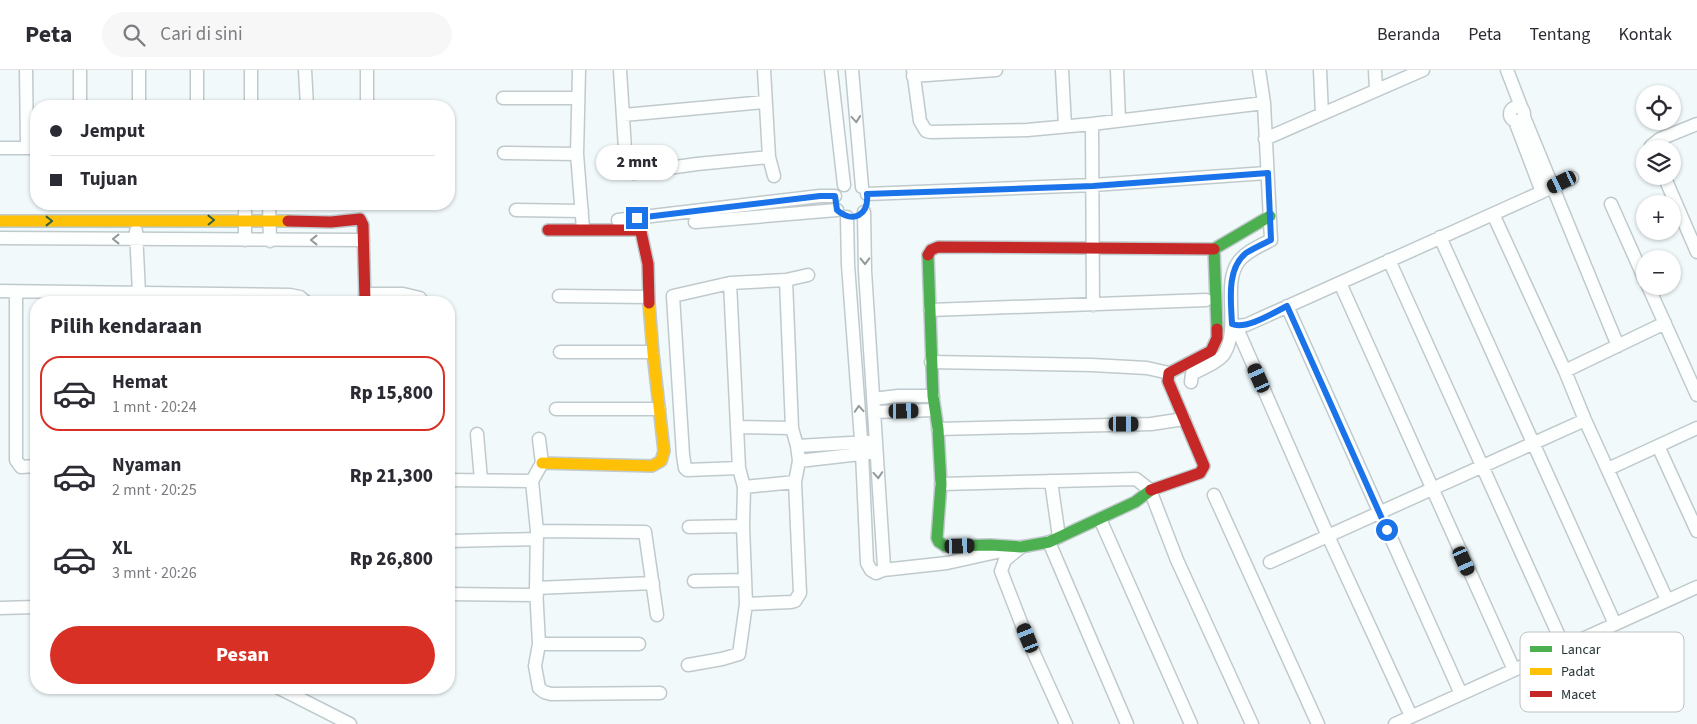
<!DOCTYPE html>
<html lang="id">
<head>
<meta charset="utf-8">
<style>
	body { margin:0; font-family:"Source Sans 3",sans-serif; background:#f7f7f7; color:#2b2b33; height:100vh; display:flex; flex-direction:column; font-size:19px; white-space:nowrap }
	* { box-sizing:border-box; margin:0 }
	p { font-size:16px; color:#7c7c81 }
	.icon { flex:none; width:28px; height:28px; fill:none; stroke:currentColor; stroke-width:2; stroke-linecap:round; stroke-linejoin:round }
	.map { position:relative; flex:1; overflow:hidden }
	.details { position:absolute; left:30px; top:226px; width:425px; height:398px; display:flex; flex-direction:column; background:#fff; border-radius:20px; box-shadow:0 1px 4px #0004 }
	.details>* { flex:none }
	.guide { position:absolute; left:30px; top:30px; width:425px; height:110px; border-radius:20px; box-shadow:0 1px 4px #0004; display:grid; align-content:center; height:110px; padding:0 20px; background:#fff }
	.tools { position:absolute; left:1636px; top:15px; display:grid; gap:10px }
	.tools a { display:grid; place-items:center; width:45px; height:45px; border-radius:50%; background:#fff; box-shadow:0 1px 4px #0004; font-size:25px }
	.end { position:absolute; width:22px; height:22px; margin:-11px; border:6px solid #1a73e8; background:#fff; box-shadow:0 0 0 2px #fff }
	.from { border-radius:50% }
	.bubble { position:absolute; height:35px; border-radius:18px; background:#fff; box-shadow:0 1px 4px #0004; font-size:16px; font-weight:800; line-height:35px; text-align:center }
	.car { position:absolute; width:15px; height:30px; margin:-15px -8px; border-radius:6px; box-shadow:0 0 4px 1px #0007; background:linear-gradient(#222 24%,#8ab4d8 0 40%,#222 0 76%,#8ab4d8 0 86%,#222 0) }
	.guide b { display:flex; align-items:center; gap:18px; height:48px; font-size:19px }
	.guide b+b { border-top:1px solid #e1e1e2 }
	.guide i { width:12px; height:12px; background:#2b2b33 }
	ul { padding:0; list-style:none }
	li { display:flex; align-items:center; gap:15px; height:75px; margin:0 10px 8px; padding:0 10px; border:2px solid transparent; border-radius:20px }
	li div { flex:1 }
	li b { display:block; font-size:19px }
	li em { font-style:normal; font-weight:800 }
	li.active { border-color:#d93025 }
	li>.icon { width:45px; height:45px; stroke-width:1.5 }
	h2 { padding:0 20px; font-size:22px; line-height:60px }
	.primary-button { display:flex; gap:10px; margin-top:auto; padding:10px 20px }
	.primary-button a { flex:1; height:58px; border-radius:30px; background:#d93025; color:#fff; font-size:20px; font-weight:800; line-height:58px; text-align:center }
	header { display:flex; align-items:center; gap:30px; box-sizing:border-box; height:70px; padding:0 25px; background:#fff; border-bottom:1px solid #e1e1e2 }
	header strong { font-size:24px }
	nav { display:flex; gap:28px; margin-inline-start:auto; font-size:18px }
	.search { width:350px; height:45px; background:#f7f7f7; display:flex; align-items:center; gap:12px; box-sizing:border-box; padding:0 18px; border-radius:28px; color:#7c7c81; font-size:19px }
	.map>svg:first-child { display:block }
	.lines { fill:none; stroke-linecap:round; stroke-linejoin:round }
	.street-casing { stroke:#c0cacc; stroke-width:15 }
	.fast-casing { stroke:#c0cacc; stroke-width:14 }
	.slow-casing { stroke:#c0cacc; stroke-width:14 }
	.jam-casing { stroke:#c0cacc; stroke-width:14 }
	.street { stroke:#fdfefe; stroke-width:12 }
	.fast { stroke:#4caf50; stroke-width:11 }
	.slow { stroke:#ffc107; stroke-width:11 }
	.jam { stroke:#c62828; stroke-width:11 }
	.oneway { stroke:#929a9b }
	.oneway2 { stroke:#346040 }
	.route { stroke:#1a73e8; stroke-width:6 }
	.key { fill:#fff; stroke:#bec2c3; stroke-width:1 }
	.key-label { font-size:14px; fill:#273538 }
</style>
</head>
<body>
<header>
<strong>Peta</strong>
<div class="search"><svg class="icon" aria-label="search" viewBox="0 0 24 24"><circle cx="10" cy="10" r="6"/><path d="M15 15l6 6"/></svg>Cari di sini</div>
<nav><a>Beranda</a><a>Peta</a><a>Tentang</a><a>Kontak</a></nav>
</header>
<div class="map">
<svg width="1697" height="654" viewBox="0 0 1697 654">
	<rect width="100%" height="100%" fill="#f1f9fb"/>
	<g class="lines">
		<defs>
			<path id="street" d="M26 0 27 78
				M139 0V36
				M197 0V36
				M251 0V36
				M305 0 307 36
				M367 0V36
				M579 0 577 84 583 159
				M620 0 626 95 629 101 633 103 697 94 769 87
				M764 0 769 87 774 106
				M831 0 844 115
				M852 0 862 117
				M913 0 920 51 926 61 931 62 1027 60 1092 54 1264 33
				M1062 0 1065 56
				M1117 0 1119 50
				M1320 0 1322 44
				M1375 0 1376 20
				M1507 0 1522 39
				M913 6 996 0
				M503 28H578
				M80 36V0
				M1510 44a7 7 0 1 1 14 0a7 7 0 1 1-14 0Z
				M624 45 765 32
				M1524 47 1618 276
				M1092 54 1093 235
				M1265 69 1423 0
				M0 78H36
				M1651 79V76L1660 69 1697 54
				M504 83 577 84
				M1664 106 1697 182
				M1546 120 1572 108
				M867 124 1093 115 1267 103
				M245 134V170
				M269 134 270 171
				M1611 134 1645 210
				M516 140 582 141
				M1493 144 1565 301
				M847 147 848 195 862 383 867 493 871 500 876 503 883 500 884 497 865 201 864 142
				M618 150 820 126H835
				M695 152 837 140
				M136 161 139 223 138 232
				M1440 167 1615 554
				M0 168 363 170
				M1389 190 1564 577
				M1340 213 1514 600
				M1648 216 1697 325
				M0 221 290 225 300 227 306 232
				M16 222V390L21 397 36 396
				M365 224H403L420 228 422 232
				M559 226 648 227
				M1287 236 1461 624
				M930 240 1206 230
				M1665 253 1565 301 1585 350 1667 530
				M1232 255 1236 256 1246 255 1542 122 1515 51
				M1236 256 1328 466 1411 646
				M560 282H652
				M931 292 1092 295 1147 298 1169 303
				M1191 312 1192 304C1199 300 1220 291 1224 284 1241 257 1221 214 1239 191 1247 181 1260 176 1271 170L1264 33 1259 0
				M873 329 898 326H933
				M556 339H659
				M874 342 934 340
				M739 357 792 358
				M938 359 1151 354 1184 349
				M477 364 481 410
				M539 369 542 393 532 411 537 461 536 518 539 574 535 596 539 618 544 622 551 624 660 623
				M797 376 868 372
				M1658 376 1697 461
				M799 391 869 383
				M739 398 687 400 685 398 683 385 673 226 730 213 786 210 808 205
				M1608 399 1697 358
				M449 410 532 411
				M1051 411 1059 467
				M941 414 1136 409 1150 420 1177 490 1252 654
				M744 417 795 412
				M1214 425 1318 654
				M1100 449 1191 654
				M689 457 743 456
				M537 461 645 462 657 545
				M449 471 537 469
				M1049 472 1127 654
				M1021 477 1005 490 1001 501 1027 568 1066 654
				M1270 492 1585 350
				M883 500 947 493 1006 480
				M694 511 744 510
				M536 518 653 513
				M449 524 537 525
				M746 534 791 532 795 531 800 523 795 412 799 391 797 376 792 358 786 210
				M0 538 36 537
				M539 574H639
				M688 595 722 589 739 584 746 534 743 456 744 417 739 398 730 213
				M279 618 350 654
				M1395 654 1697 517"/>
			<path id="fast" d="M928 185 933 326 938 359 941 414 937 468 939 472 945 476 991 475 1021 477 1049 472 1135 432 1151 420
				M1217 259 1214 179 1270 146"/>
			<path id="slow" d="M0 151H288
				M542 393 652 396 661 391 664 381 653 283 649 233"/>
			<path id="jam" d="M288 151 331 152 360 149 363 155 365 232
				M548 160H636L641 162 648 194 649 233
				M928 185 931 180 938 177 1214 179
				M1151 420 1200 403 1204 396 1168 311 1169 303 1211 281 1217 268V259"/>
		</defs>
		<use href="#street" class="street-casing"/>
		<use href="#fast" class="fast-casing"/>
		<use href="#slow" class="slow-casing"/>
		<use href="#jam" class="jam-casing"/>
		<use href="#street" class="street"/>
		<use href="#fast" class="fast"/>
		<use href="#slow" class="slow"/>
		<use href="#jam" class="jam"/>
	</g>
	<defs><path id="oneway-chevron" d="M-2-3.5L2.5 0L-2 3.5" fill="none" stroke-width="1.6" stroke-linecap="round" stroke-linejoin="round" transform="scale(1.25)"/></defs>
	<g class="oneway">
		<use href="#oneway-chevron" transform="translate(856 49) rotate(85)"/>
		<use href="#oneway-chevron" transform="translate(116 169) rotate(-180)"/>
		<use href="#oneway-chevron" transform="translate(314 170) rotate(180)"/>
		<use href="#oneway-chevron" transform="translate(865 191) rotate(89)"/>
		<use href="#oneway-chevron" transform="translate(859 339) rotate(-94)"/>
		<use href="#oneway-chevron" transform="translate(878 405) rotate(86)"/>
	</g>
	<g class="oneway2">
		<use href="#oneway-chevron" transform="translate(211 150) rotate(-1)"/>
		<use href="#oneway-chevron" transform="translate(49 151)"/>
	</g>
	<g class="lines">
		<path class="route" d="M637 148 820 126H835L837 140C853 154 869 145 867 124L1093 116 1268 103 1271 170C1263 174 1254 178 1246 183 1226 199 1231 232 1232 254 1246 260 1273 243 1287 236L1387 460"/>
	</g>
	<rect x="1520" y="562" width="164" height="80" rx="8" class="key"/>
	<rect x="1530" y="576" width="22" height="6" fill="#4caf50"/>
	<rect x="1530" y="598" width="22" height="7" fill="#ffc107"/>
	<rect x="1530" y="621" width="22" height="6" fill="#c62828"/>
	<g class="key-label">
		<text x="1561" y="584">Lancar</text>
		<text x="1561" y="606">Padat</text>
		<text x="1561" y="629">Macet</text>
	</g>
</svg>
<div class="tools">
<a><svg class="icon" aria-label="locate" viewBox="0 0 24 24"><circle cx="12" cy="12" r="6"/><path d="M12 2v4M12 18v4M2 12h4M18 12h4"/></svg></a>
<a><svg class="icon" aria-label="layers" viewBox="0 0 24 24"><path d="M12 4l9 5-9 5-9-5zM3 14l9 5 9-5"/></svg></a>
<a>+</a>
<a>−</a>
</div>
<i class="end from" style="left:1387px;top:460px"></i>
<i class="end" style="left:637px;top:148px"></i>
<div class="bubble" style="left:596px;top:75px;width:82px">2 mnt</div>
<i class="car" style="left:1562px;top:112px;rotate:244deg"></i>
<i class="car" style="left:1259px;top:308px;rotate:336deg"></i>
<i class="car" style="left:904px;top:341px;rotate:89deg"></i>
<i class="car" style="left:1124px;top:354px;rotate:90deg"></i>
<i class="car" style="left:960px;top:476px;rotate:88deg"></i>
<i class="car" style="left:1464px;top:491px;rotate:156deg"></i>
<i class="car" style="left:1028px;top:568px;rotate:338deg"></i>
<div class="guide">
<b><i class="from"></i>Jemput</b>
<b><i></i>Tujuan</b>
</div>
<section class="details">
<h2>Pilih kendaraan</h2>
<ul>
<li class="active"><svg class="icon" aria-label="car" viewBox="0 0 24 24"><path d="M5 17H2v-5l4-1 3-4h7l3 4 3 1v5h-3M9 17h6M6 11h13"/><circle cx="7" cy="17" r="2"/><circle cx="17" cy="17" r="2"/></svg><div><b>Hemat</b><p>1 mnt · 20:24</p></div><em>Rp 15,800</em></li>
<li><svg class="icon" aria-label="car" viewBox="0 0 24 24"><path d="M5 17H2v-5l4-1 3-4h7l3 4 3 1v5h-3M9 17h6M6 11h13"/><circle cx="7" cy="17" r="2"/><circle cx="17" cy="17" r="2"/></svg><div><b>Nyaman</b><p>2 mnt · 20:25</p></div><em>Rp 21,300</em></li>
<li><svg class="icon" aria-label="car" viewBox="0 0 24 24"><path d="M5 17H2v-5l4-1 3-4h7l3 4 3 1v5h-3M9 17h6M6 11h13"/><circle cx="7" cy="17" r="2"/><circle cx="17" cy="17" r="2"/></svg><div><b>XL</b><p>3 mnt · 20:26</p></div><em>Rp 26,800</em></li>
</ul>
<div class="primary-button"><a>Pesan</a></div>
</section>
</div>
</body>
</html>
